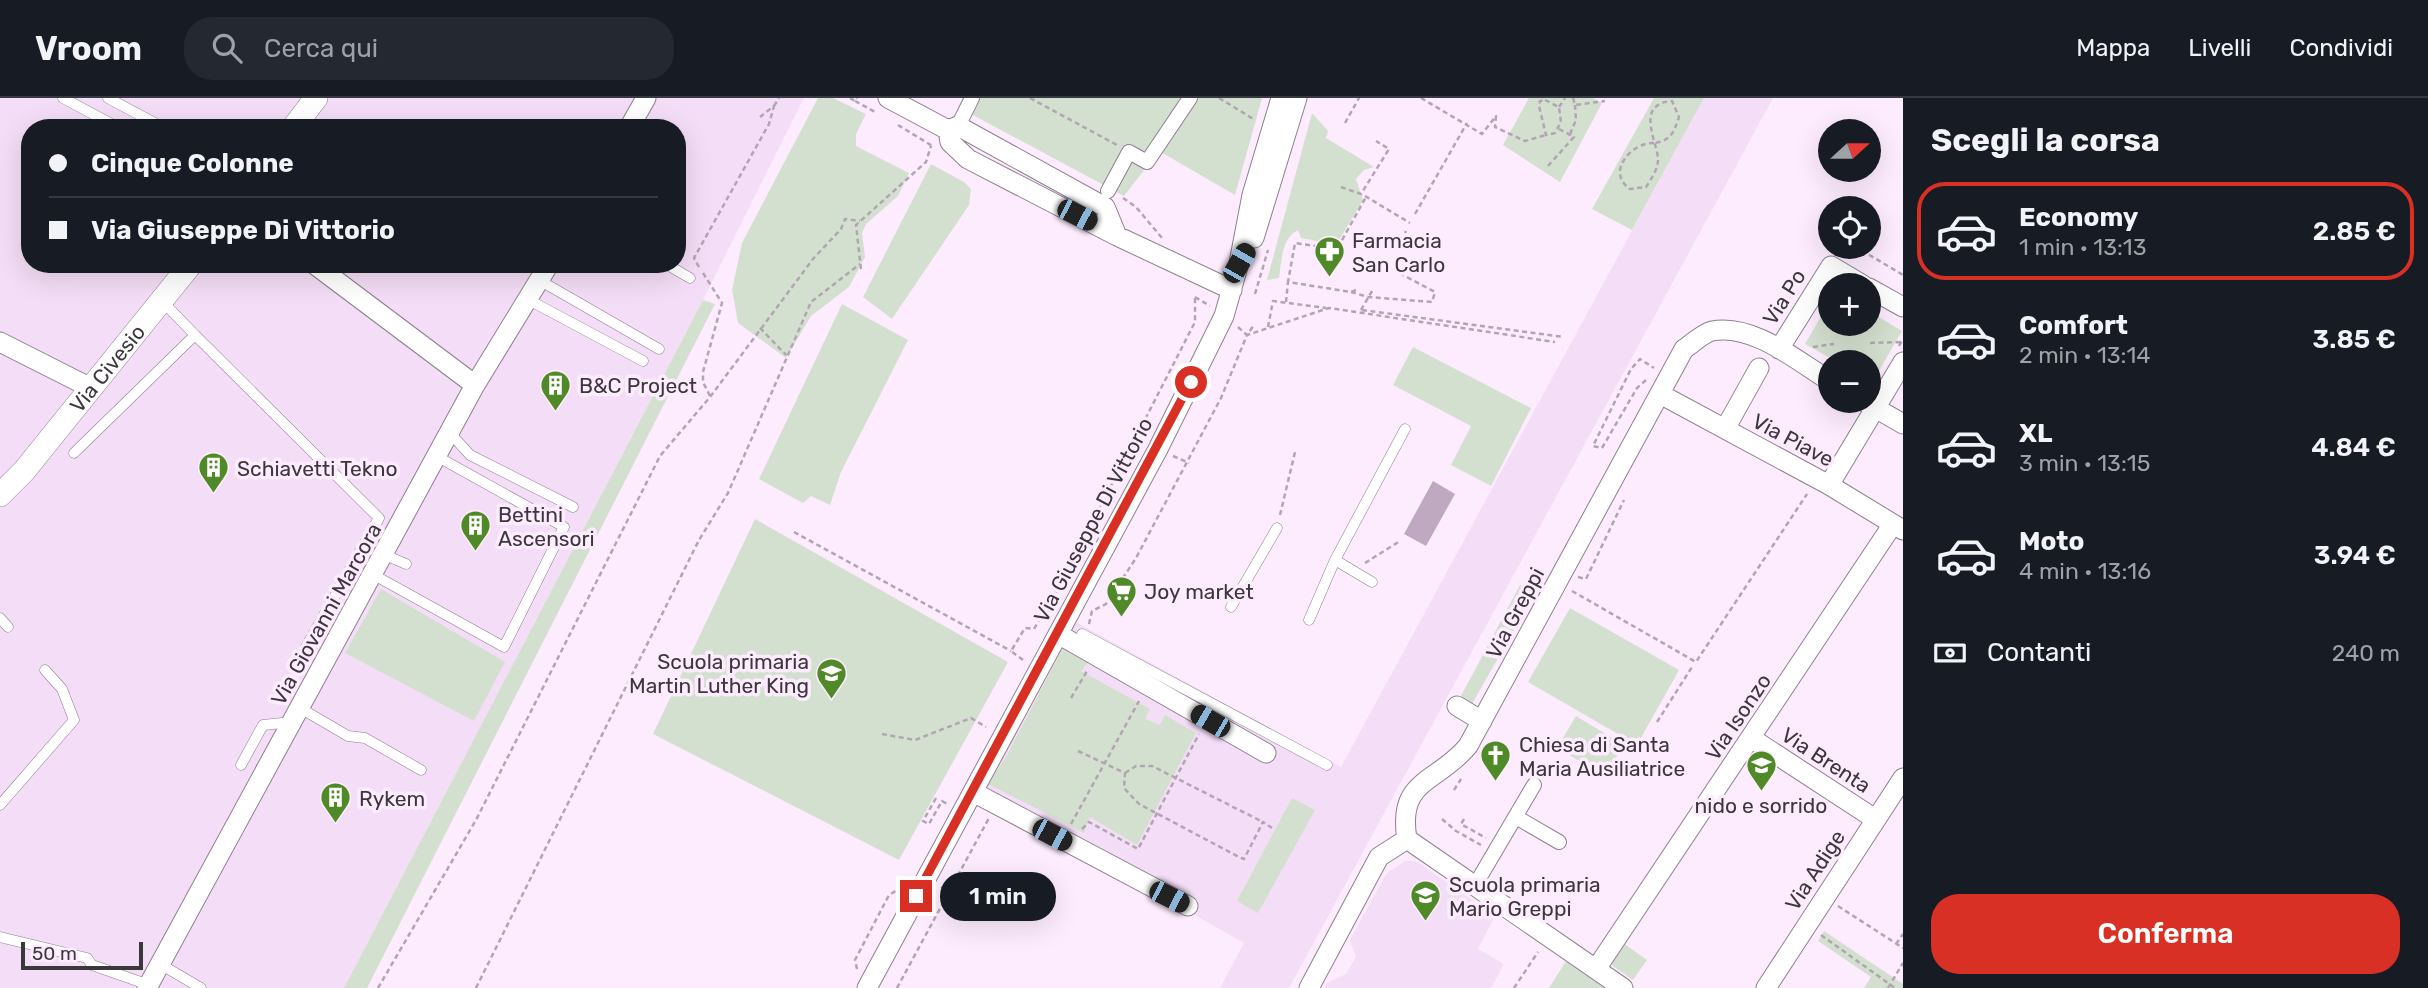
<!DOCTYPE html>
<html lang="it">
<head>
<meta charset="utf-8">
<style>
	body { margin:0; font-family:Rubik,sans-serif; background:#242831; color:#f1f3f6; height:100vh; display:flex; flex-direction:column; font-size:26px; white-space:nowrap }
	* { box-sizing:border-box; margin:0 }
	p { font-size:23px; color:#9ea1a6 }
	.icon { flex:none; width:38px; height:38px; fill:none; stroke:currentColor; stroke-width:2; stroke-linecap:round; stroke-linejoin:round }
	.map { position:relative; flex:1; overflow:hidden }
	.drawer { display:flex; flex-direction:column; background:#171b24; width:525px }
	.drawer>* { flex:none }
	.hud { position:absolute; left:21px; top:21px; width:665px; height:154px; border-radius:28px; box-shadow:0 7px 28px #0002; display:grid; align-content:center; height:154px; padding:0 28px; background:#171b24 }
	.needle { width:46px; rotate:69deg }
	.fabs { position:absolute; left:1818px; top:21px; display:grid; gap:14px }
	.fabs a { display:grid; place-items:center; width:63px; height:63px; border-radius:50%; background:#171b24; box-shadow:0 7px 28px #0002; font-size:35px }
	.scale { position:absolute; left:21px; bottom:18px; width:122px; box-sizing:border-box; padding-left:7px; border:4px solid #3c363d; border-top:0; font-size:19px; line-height:24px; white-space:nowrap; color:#3c363d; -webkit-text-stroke:5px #fdecfe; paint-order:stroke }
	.end { position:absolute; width:32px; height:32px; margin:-16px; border:9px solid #d93025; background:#fff; box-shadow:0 0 0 4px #fff }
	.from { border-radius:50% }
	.bubble { position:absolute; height:49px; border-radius:24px; background:#171b24; box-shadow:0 7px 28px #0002; font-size:23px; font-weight:600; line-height:49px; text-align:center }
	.car { position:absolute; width:21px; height:42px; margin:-21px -10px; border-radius:9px; box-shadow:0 0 5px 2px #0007; background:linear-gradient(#222 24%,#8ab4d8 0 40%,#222 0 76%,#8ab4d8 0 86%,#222 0) }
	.hud b { display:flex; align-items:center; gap:24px; height:66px; font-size:26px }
	.hud b+b { border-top:2px solid #363941 }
	.hud i { width:18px; height:18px; background:#f1f3f6 }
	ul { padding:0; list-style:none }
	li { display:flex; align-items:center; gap:21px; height:98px; margin:0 14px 10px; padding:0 14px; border:4px solid transparent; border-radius:28px }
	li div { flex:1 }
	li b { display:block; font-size:26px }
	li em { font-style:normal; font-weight:600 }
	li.current { border-color:#d93025 }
	li>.icon { width:63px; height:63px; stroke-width:1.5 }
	h2 { padding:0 28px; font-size:32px; line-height:84px }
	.pay { display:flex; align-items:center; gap:18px; height:77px; padding:0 28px; font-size:26px }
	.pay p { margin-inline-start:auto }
	.cta { display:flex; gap:14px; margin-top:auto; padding:14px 28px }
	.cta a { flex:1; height:80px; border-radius:28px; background:#d93025; color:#fff; font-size:28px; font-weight:600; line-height:80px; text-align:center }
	header { display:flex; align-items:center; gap:42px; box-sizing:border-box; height:98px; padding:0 35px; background:#171b24; border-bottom:2px solid #363941 }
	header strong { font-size:33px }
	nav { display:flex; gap:38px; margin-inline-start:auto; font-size:24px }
	.search { width:490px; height:63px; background:#242831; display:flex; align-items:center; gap:18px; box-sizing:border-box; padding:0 24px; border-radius:28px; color:#9ea1a6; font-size:26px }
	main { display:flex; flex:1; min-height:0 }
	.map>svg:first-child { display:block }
	.built { fill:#f4ddf6; fill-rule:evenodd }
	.green { fill:#d4e0cf }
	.water { fill:#bea9c0 }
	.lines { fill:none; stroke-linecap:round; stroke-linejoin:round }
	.service-casing { stroke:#8e7f8f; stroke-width:11 }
	.pedestrian-casing { stroke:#8e7f8f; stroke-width:16 }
	.minor-casing { stroke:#8e7f8f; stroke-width:21 }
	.tertiary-casing { stroke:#8e7f8f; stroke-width:24 }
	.path { stroke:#b2a5b3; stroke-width:2.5; stroke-dasharray:5 3.5; stroke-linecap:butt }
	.service { stroke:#fff; stroke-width:10 }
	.pedestrian { stroke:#fff; stroke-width:14 }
	.minor { stroke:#fff; stroke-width:19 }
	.tertiary { stroke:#fff; stroke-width:23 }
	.route { stroke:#d93025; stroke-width:9 }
	.labels { text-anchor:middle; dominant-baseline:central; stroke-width:7; stroke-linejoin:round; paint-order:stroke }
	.poi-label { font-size:21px; fill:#3c363d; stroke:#fdecfe; text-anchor:start }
	.street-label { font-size:21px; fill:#3c363d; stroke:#fdecfe }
</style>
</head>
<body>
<header>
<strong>Vroom</strong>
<div class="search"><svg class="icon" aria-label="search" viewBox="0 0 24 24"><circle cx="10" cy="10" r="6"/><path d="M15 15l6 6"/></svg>Cerca qui</div>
<nav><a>Mappa</a><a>Livelli</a><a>Condividi</a></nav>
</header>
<main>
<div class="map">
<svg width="1903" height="890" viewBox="0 0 1903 890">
	<rect width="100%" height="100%" fill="#fdecfe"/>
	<path class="built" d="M0 0H804L703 202 344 890H0ZM30 30H677V166H30Z
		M1704 0H1773L1289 890H1220L1244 845 981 695 1074 523 1341 669Z
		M1405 763H1416L1495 818 1478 851 1504 866 1491 890H1324L1327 885 1346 876 1356 859 1350 842 1386 776Z"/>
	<path class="green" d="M818 0H833L866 16 856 36V48L909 75 898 98 866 126 862 135 865 159 849 189 811 218 786 260 738 225 732 192 742 145Z
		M963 0H1262L1235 97 1159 53 1124 98 958 9Z
		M1529 0H1593L1602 5 1560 84 1503 47Z
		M1654 0H1704L1632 132 1592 111Z
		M1312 15 1328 33 1326 40 1374 69 1364 72 1356 81 1363 102 1336 147 1301 140 1298 132C1281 141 1282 162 1279 180L1267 182Z
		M931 66 964 84 971 91 969 107 892 221 863 199Z
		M703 202 715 206 367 890H344Z
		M1830 203V226H1869V213L1902 233 1872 285 1869 283V264H1837L1805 246Z
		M842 206 908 242 841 374 830 407 811 398 803 405 759 381Z
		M1413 249 1531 310 1491 388 1451 367 1471 328 1393 287Z
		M755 421 1008 564 899 762 653 636Z
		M1520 487 1535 495 1472 606 1461 598Z
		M381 491 505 564 474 623 345 555Z
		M1570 510 1679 572 1637 647 1528 584Z
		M1064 548 1091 561 1081 573 1150 611 1145 621 1160 627 1165 617 1196 635 1137 747 1090 719 1084 735 988 686 1006 659Z
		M1576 618 1624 647 1605 678 1557 650Z
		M1292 700 1315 712 1258 815 1237 803Z
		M1824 833 1903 886V890H1864L1871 879 1818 843Z
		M1623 845 1647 862 1633 882 1613 868 1611 863Z
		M1566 863 1607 890H1549Z"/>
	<path class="water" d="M1433 383 1455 396 1426 448 1404 436Z"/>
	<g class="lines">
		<defs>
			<path id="service" d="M63 0 119 30
				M108 0 164 30
				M666 166 690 180
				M539 182 659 251
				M527 201 643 263
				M195 237 379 420 306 549
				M450 335 470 357 573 409
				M74 355 195 237 163 204
				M385 457 406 466
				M1335 462 1372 484
				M374 477 504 549 564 429 438 359
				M1231 509 1277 430
				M0 520 8 529
				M1309 522 1335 462 1405 331
				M1082 536 1327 667
				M300 610 348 638 365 640 421 672
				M241 667 263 627 292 624
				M0 707 74 622 62 591 45 572
				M0 839 87 860 92 867 149 887
				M160 866 201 890"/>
			<path id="pedestrian" d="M954 36 972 0
				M1108 93 1129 54 1147 64 1190 0
				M1516 719 1559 744
				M1474 789 1534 687"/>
			<path id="minor" d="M888 0 948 32
				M629 30 646 0
				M948 32 950 44 968 61 1117 138 1232 192
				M948 32 958 28 1105 109 1117 138
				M1254 140 1297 0
				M314 166 475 287
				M1869 190 1903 209
				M0 244 91 290
				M1779 251 1831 168 1863 187
				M1660 296 1829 387 1903 432
				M1865 304 1903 326
				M1725 331 1759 270
				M1829 387 1903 264
				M1058 536 1266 655
				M1457 608 1482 623
				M1751 640 1875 721
				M973 694 1188 808
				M1407 741C1397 681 1436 686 1468 648L1684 251C1692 246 1703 235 1712 233 1753 225 1797 263 1830 283
				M1407 741 1623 890
				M1596 871 1893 426
				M147 890 475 287 549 166
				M867 890 1158 351 1224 218 1239 165 1252 97 1281 0
				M1309 890 1379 759 1407 741
				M1766 890 1903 680"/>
			<g id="tertiary">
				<path d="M293 30 316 0"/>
				<path id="s1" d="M0 397 24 373 191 166"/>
			</g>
		</defs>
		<use href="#service" class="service-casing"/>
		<use href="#pedestrian" class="pedestrian-casing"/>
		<use href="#minor" class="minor-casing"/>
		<use href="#tertiary" class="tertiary-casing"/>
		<path class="path" d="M850 0 855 3 857 0
			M1030 0 1117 47
			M1219 0 1255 22
			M1421 0 1482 36 1496 18 1495 29 1525 43 1546 37
			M1573 0 1575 7 1605 3
			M1545 2 1559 9 1561 24 1555 35 1546 37 1539 8 1540 3Z
			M855 3 877 15
			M774 8 779 0
			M1559 9 1565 0
			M1345 25 1359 0
			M898 27 934 49
			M1570 36 1576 22 1575 7
			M1654 45C1632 44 1605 74 1630 91L1646 89C1651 81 1657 73 1658 63 1659 46 1633 6 1672 3L1679 19C1674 34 1671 43 1654 45
			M1548 68 1574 39 1559 31
			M1341 89 1361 96 1389 51 1376 43
			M1365 98 1410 125
			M1123 100 1136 109 1162 140
			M1415 116 1467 25
			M1405 135 1406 133
			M1851 158 1856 149 1903 177
			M699 169 694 160 769 26 774 8 760 19
			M861 171 856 127 926 64 931 48
			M703 175 722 205 703 274V284L710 298
			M1356 192 1351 194 1288 184 1295 145 1337 151 1366 99
			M1351 194 1368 199 1432 204 1435 194 1399 175
			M1255 196 1268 152
			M1195 199 1210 208
			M1286 204 1288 184
			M1361 212 1372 193
			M1362 212 1564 239
			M1238 229 1247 237 1254 227
			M1268 229 1273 203 1326 210
			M760 230 786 257
			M1870 245 1902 244
			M1899 248 1903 241
			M1813 249 1834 246
			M1848 263V264
			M1646 282 1637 290 1602 350 1593 348 1631 271 1640 261 1654 270
			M1835 303 1850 312
			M1173 358 1189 365
			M1280 417 1295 354
			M794 434 1011 553
			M1365 465 1400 443
			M1578 479 1586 481 1624 402
			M1572 493 1696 564 1807 396
			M1089 526 1092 513 1106 506 1136 460 1221 300 1247 237 1329 210 1555 244
			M1023 562 1011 553 1025 530 1034 531 1060 487 1195 224V199
			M1071 600 1087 573
			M1657 624 1692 569
			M882 636 915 642 971 620 986 629
			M1078 653 1125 675 1124 690 1139 706 1239 759 1244 761 1263 724 1272 730
			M1125 675 1136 668H1152L1263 724
			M1454 692 1461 681
			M936 700 923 723 929 726 942 703 947 706
			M1442 721 1456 733 1481 747
			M1464 721 1461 726 1486 740
			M1071 726 1139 603
			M1082 731 1089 724 1138 751 1199 636
			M941 789 949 793
			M1838 808 1903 850
			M1821 837 1895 890
			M1896 846 1903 836
			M857 871 855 862 889 797 899 791
			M378 890 476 722 660 358 710 299 813 161 841 131 845 121 860 123
			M476 890 699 442 728 395 811 204 860 166
			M897 890 989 720
			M1514 890 1538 854
			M1888 890 1903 865"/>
		<use href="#service" class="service"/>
		<use href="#pedestrian" class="pedestrian"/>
		<use href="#minor" class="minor"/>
		<use href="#tertiary" class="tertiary"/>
	</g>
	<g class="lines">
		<path class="route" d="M916 798 1191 284"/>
	</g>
	<defs>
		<symbol id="pharmacy-pin" viewBox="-11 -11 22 30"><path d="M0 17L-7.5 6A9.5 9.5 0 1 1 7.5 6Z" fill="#508a28" stroke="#fdecfe"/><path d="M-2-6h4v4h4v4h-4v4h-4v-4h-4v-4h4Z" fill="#fff"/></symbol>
		<symbol id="building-pin" viewBox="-11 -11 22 30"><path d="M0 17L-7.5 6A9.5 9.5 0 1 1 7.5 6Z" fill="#508a28" stroke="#fdecfe"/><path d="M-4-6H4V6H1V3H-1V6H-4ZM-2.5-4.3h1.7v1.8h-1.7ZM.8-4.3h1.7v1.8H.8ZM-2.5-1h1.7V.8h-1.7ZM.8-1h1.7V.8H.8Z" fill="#fff"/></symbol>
		<symbol id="supermarket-pin" viewBox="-11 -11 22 30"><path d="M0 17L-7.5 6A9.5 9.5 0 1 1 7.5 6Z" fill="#508a28" stroke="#fdecfe"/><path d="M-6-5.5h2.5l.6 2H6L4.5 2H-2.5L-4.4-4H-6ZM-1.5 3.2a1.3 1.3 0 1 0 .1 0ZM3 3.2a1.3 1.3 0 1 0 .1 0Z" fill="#fff"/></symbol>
		<symbol id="school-pin" viewBox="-11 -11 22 30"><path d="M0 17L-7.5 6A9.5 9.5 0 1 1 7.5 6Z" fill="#508a28" stroke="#fdecfe"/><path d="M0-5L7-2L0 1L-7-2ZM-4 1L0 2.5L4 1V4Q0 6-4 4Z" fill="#fff"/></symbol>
		<symbol id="church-pin" viewBox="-11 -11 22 30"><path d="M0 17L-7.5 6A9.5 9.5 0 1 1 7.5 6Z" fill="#508a28" stroke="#fdecfe"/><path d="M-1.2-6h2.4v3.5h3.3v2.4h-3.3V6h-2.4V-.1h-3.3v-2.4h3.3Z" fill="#fff"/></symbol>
	</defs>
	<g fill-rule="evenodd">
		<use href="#pharmacy-pin" x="1312" y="136" width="35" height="47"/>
		<use href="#building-pin" x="538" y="270" width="35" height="47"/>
		<use href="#building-pin" x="196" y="352" width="35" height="47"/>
		<use href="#building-pin" x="458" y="410" width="35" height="47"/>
		<use href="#supermarket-pin" x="1104" y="476" width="35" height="47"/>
		<use href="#school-pin" x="814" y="558" width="35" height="47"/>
		<use href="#church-pin" x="1478" y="640" width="35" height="47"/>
		<use href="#school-pin" x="1744" y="650" width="35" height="47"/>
		<use href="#building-pin" x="318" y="682" width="35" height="47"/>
		<use href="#school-pin" x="1408" y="780" width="35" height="47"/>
	</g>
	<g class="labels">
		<g class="poi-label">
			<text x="1352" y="142">Farmacia<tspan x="1352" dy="24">San Carlo</tspan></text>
			<text x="579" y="287">B&amp;C Project</text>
			<text x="237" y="370">Schiavetti Tekno</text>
			<text x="498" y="416">Bettini<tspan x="498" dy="24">Ascensori</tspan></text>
			<text x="1144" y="493">Joy market</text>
			<text x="809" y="563" text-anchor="end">Scuola primaria<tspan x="809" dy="24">Martin Luther King</tspan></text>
			<text x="1519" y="646">Chiesa di Santa<tspan x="1519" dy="24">Maria Ausiliatrice</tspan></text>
			<text x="359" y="700">Rykem</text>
			<text x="1761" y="707" text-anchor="middle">nido e sorrido</text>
			<text x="1449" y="786">Scuola primaria<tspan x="1449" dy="24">Mario Greppi</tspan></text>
		</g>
		<g class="street-label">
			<text transform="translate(1784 199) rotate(-58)">Via Po</text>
			<text stroke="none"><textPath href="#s1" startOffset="166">Via Civesio</textPath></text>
			<text transform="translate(1793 342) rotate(28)">Via Piave</text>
			<text transform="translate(1093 422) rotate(-62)">Via Giuseppe Di Vittorio</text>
			<text transform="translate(1515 515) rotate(-62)">Via Greppi</text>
			<text transform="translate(326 516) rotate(-61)">Via Giovanni Marcora</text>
			<text transform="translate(1738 619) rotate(-56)">Via Isonzo</text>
			<text transform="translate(1826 662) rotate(33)">Via Brenta</text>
			<text transform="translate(1815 772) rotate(-57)">Via Adige</text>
		</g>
	</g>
</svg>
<div class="fabs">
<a><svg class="needle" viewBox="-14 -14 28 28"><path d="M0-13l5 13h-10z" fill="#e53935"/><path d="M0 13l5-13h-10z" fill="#9ea1a6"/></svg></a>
<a><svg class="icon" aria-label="locate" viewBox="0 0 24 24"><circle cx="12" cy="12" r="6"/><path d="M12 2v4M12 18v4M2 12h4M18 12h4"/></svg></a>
<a>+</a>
<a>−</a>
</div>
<div class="scale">50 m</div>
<i class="end from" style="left:1191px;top:284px"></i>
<i class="end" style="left:916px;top:798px"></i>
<div class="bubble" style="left:940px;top:774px;width:116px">1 min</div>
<i class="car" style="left:1077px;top:117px;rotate:117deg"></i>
<i class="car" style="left:1239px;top:165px;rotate:30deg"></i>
<i class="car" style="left:1210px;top:623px;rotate:300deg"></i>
<i class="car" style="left:1052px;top:737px;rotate:118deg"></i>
<i class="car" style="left:1169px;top:799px;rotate:117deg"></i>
<div class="hud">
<b><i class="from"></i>Cinque Colonne</b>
<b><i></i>Via Giuseppe Di Vittorio</b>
</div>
</div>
<section class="drawer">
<h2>Scegli la corsa</h2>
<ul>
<li class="current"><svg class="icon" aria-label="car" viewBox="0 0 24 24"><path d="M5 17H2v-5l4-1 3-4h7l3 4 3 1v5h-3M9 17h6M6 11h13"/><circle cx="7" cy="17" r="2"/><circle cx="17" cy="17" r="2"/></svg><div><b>Economy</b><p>1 min · 13:13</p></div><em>2.85 €</em></li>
<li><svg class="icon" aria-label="car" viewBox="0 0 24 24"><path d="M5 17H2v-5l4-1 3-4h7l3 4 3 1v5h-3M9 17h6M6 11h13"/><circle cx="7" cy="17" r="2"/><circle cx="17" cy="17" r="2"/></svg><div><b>Comfort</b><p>2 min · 13:14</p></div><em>3.85 €</em></li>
<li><svg class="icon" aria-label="car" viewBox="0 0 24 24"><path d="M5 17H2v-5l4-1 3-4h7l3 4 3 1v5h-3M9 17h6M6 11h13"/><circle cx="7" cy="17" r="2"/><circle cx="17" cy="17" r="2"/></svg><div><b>XL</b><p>3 min · 13:15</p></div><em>4.84 €</em></li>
<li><svg class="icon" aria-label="car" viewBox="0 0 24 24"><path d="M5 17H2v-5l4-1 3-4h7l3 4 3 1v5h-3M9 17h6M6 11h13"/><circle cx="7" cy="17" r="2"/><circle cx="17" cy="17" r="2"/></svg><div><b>Moto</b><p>4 min · 13:16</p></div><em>3.94 €</em></li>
</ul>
<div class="pay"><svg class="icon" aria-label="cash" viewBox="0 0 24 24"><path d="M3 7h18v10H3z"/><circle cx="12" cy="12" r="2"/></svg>Contanti<p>240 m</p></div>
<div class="cta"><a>Conferma</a></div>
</section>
</main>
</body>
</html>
